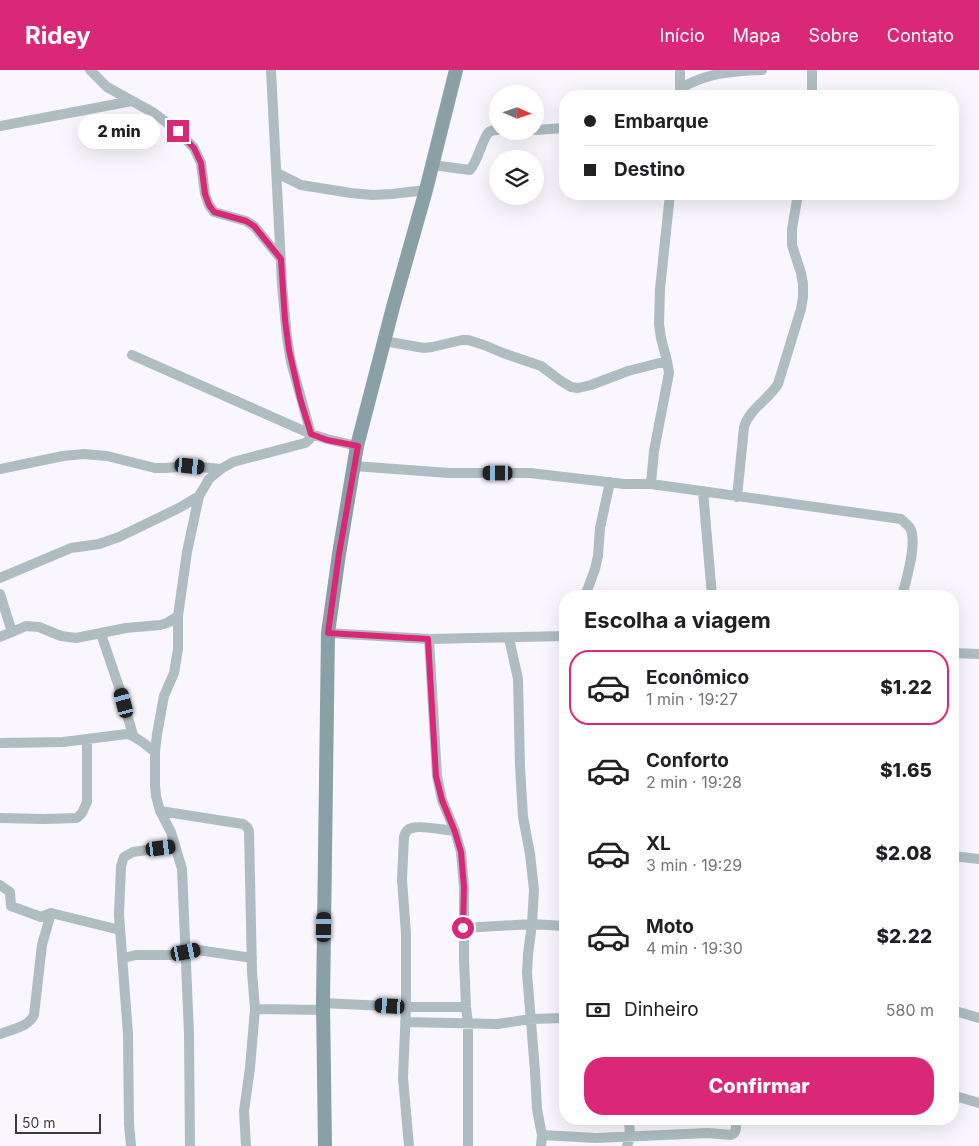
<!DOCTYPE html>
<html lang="pt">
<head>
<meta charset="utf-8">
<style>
	body { margin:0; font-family:Inter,sans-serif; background:#f2f2f2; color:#202124; height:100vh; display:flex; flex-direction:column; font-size:19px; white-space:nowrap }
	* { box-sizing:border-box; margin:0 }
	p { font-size:16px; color:#757577 }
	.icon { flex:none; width:28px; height:28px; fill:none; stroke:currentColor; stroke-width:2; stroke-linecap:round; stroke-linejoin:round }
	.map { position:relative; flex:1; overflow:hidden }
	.sheet { position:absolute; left:559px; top:520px; width:400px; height:535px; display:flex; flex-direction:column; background:#fff; border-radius:20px; box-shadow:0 5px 20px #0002 }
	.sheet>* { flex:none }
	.hud { position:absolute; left:559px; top:20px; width:400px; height:110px; border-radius:20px; box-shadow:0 5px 20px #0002; display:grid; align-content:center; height:110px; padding:0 25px; background:#fff }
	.needle { width:32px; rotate:93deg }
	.fabs { position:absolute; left:489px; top:15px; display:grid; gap:10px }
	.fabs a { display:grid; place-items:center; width:55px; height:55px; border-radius:50%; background:#fff; box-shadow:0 5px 20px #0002; font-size:25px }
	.scale { position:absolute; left:15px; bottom:12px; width:86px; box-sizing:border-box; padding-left:5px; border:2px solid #3d3944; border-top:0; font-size:14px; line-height:18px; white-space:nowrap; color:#3d3944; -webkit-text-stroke:4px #fff; paint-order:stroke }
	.end { position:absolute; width:22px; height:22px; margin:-11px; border:6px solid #db2777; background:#fff; box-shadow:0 0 0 2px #fff }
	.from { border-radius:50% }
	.bubble { position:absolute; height:35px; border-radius:18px; background:#fff; box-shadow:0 5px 20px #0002; font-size:16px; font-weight:800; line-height:35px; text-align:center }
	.car { position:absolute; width:15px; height:30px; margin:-15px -8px; border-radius:6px; box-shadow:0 0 4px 1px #0007; background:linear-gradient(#222 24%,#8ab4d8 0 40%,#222 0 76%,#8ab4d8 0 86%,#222 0) }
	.hud b { display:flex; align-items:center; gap:18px; height:48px; font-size:19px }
	.hud b+b { border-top:1px solid #e0e0e0 }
	.hud i { width:12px; height:12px; background:#202124 }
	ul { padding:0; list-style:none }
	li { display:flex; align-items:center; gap:15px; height:75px; margin:0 10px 8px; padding:0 15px; border:2px solid transparent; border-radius:20px }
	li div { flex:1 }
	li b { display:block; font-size:19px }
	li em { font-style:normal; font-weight:800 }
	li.selected { border-color:#db2777 }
	li>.icon { width:45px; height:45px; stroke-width:1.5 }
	h2 { padding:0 25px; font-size:22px; line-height:60px }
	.pay { display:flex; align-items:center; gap:12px; height:55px; padding:0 25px; font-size:19px }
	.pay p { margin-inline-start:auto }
	.cta { display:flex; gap:10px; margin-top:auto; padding:10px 25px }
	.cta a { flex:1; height:58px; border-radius:20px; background:#db2777; color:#fff; font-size:20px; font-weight:800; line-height:58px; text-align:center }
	header { display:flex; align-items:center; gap:30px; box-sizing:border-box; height:70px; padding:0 25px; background:#db2777; color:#fff }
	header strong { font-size:24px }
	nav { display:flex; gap:28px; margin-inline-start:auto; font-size:18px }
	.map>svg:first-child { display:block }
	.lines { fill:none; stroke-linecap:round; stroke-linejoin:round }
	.minor { stroke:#adbdc1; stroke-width:10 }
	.secondary { stroke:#89a0a6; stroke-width:14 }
	.route { stroke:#db2777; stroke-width:6 }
</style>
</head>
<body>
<header>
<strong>Ridey</strong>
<nav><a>Início</a><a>Mapa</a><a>Sobre</a><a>Contato</a></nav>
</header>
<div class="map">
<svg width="979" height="1076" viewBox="0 0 979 1076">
	<rect width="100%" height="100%" fill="#f9f7fd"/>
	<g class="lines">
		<path class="minor" d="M90 0 107 17 154 43 178 61 194 78 201 93 205 124 209 135 214 142 246 151 254 156 281 189
			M680 19C704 3 733 1 762 0
			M680 23V0
			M812 26V0
			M0 56 132 31
			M535 60 565 58
			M432 95 470 100C478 91 483 67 489 62 492 60 494 60 498 60
			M277 103 301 115 351 123 372 125 392 124 426 120
			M384 271 424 278 432 277 462 270H468L484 275 503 283 541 296 561 311 571 317 578 318 591 315 628 301 667 291
			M132 285 311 364 327 369 357 376
			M354 396 449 403H530L624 414H651L901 449C904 452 908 455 910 458 918 472 906 511 902 526
			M0 399 63 386 84 384 107 386 155 398H165L190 396 221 399
			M651 414 654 381 669 303 667 291 661 268 659 254 660 219 670 124
			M703 421 712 526
			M737 427 744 357C749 339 768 330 778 314L801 239 803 227V214L801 203 792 175V159L798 124
			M0 508 71 478 99 474 119 467 179 438 199 426
			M0 524 12 562 26 556 39 557 61 566 76 568 126 558 160 555 167 553 178 546
			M585 526 595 499 598 486 600 458 610 412
			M328 563 429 569 565 566
			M101 564 119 617 133 665
			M0 567 12 562
			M509 568 518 609 520 696 523 747 530 784 534 820 532 854 528 884 527 903 535 1001 537 1039 542 1065 541 1076
			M429 569 437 706 442 730 455 761 461 782 464 817V889L466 937 468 953V1076
			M952 583 979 584
			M0 673 63 672 127 664C138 667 146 675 155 682
			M160 741 243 754 247 757 249 761 252 902 255 939 250 998 244 1041 246 1076
			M0 748 44 749 77 748 82 743 87 732V669
			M952 786 979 789
			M0 815 10 822 11 836 41 847 51 843 120 860
			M463 858 532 854 565 856
			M123 888 136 885H179L198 880 252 888
			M323 933 406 937H466
			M255 939 323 940
			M952 940 979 948
			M405 952 498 954 530 949 565 948
			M0 964C13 959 28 957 34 945L42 875 51 843
			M952 1025 979 1033
			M542 1065 596 1068 708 1063 731 1065C738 1062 736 1055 735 1049
			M131 1076 129 1054 128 964 119 845 121 796 124 787 133 782 175 776
			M190 1076 189 964 182 799 171 762 160 741 156 726 155 715V682L157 664 164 626 174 603 178 579V546L187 482 199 426 209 409 221 399 233 392 305 373 309 370 311 364 291 292 287 268 282 215 271 0
			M409 1076 403 1008 406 937V864L402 810 404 767C405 763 407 759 412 758 420 755 445 760 455 761
			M627 1076 630 1067 629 1049"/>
		<path class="secondary" d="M325 1076 323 933 328 563 339 484 357 376 393 237 426 120 456 0"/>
	</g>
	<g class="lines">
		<path class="route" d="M178 61 194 78 201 93 205 124 209 135 214 142 246 151 254 156 281 189 285 250 289 280 300 328 311 364 327 370 358 376 339 484 328 563 428 569 436 706 442 730 455 762 461 782 464 817 463 858"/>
	</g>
</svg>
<div class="fabs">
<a><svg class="needle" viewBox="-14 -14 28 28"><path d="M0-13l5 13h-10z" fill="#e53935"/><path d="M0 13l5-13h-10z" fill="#757577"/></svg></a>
<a><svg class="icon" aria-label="layers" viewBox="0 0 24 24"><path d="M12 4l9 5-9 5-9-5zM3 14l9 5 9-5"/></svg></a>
</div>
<div class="scale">50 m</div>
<i class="end from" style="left:463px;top:858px"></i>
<i class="end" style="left:178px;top:61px"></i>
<div class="bubble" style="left:78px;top:44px;width:82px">2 min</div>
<i class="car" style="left:190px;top:396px;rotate:96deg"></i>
<i class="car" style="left:498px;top:403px;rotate:270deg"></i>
<i class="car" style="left:124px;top:633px;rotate:345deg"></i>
<i class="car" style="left:161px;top:778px;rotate:83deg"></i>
<i class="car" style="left:324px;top:857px;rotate:1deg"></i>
<i class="car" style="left:186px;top:882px;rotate:79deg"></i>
<i class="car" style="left:390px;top:936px;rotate:273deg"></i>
<div class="hud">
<b><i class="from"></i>Embarque</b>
<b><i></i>Destino</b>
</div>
<section class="sheet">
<h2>Escolha a viagem</h2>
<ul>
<li class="selected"><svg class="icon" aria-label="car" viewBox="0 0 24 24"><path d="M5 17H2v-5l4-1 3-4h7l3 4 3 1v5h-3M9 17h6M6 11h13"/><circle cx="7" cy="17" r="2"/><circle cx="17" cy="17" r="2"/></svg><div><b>Econômico</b><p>1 min · 19:27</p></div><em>$1.22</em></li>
<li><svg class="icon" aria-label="car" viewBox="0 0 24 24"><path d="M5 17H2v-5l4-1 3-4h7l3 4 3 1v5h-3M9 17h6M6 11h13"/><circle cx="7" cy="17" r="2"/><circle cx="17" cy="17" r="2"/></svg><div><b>Conforto</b><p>2 min · 19:28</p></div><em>$1.65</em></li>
<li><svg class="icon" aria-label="car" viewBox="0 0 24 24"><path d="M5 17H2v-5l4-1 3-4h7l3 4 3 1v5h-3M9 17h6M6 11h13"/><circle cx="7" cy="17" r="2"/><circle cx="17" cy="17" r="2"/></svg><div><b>XL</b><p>3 min · 19:29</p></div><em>$2.08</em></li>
<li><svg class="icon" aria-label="car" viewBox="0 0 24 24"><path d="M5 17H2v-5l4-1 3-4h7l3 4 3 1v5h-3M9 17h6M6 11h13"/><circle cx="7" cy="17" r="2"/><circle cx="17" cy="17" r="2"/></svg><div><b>Moto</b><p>4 min · 19:30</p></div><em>$2.22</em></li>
</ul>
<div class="pay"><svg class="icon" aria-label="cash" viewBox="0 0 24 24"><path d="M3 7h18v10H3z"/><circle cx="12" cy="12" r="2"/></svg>Dinheiro<p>580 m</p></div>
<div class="cta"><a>Confirmar</a></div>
</section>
</div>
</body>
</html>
